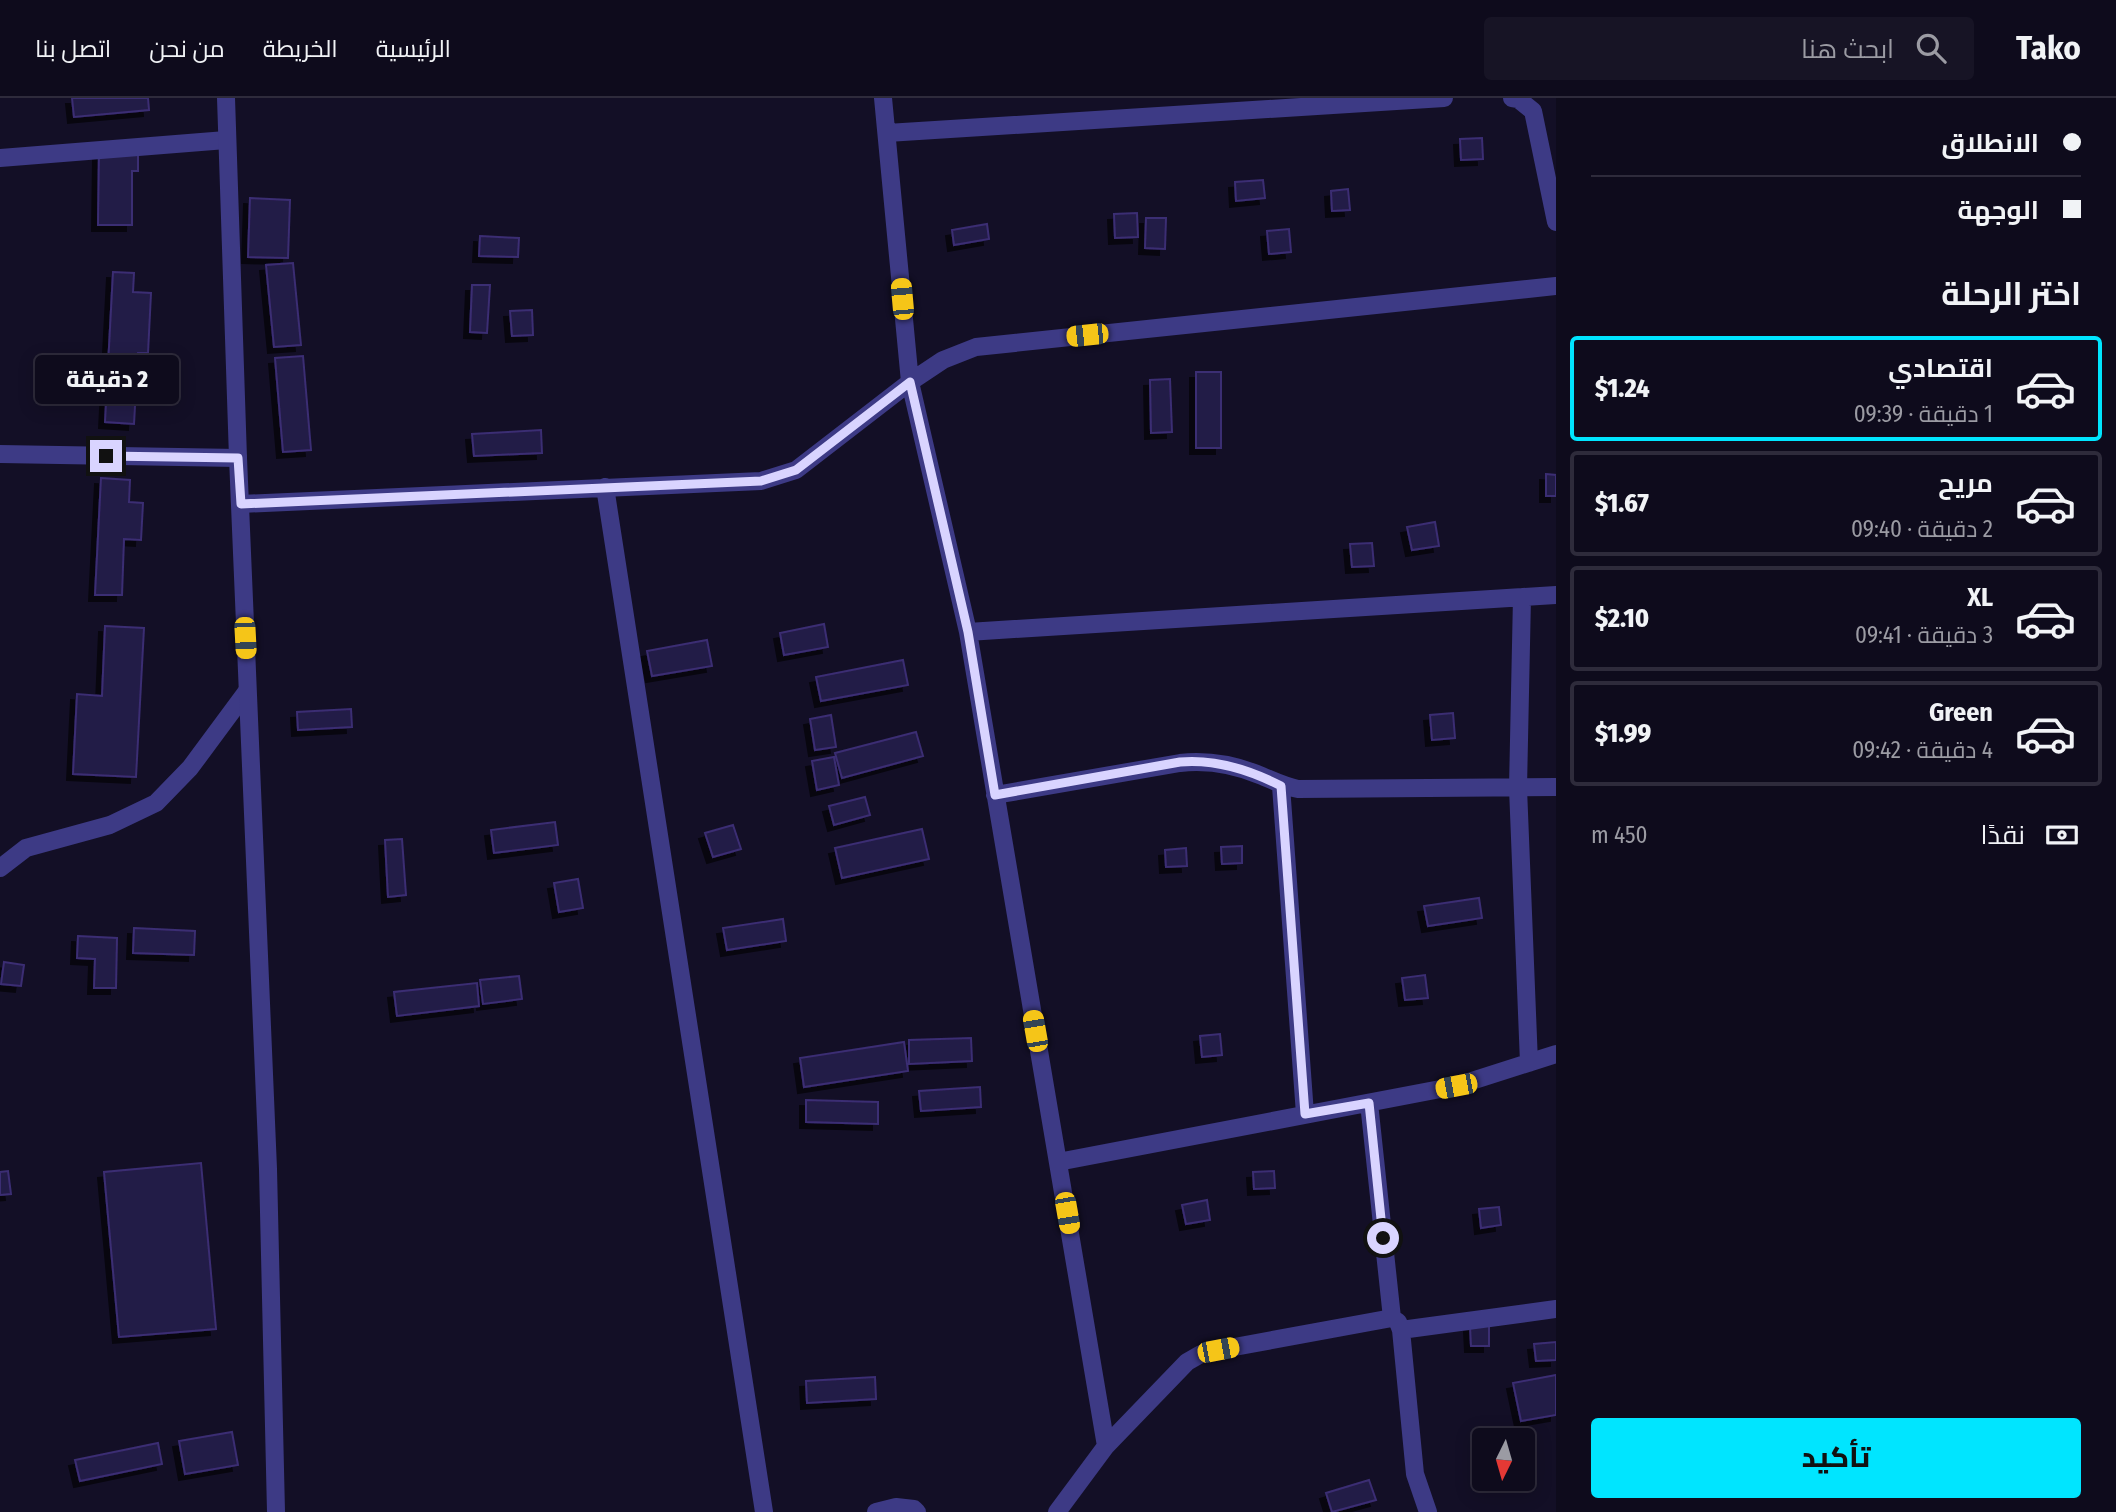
<!DOCTYPE html>
<html lang="ar">
<head>
<meta charset="utf-8">
<style>
	body { margin:0; font-family:"Fira Sans Condensed",Cairo,sans-serif; background:#171425; color:#f1f3f6; direction:rtl; height:100vh; display:flex; flex-direction:column; font-size:26px; white-space:nowrap }
	* { box-sizing:border-box; margin:0 }
	p { font-size:23px; color:#9b9ba3 }
	.icon { flex:none; width:38px; height:38px; fill:none; stroke:currentColor; stroke-width:2; stroke-linecap:round; stroke-linejoin:round }
	.map { position:relative; flex:1; overflow:hidden; direction:ltr }
	.sheet { display:flex; flex-direction:column; background:#0e0b1c; width:560px }
	.sheet>* { flex:none }
	.guide { display:grid; align-content:center; height:154px; padding:0 35px; background:#0e0b1c }
	.needle { width:46px; rotate:185deg }
	.tools { position:absolute; left:1472px; top:1330px; display:grid; gap:14px }
	.tools a { display:grid; place-items:center; width:63px; height:63px; border-radius:7px; background:#0e0b1c; box-shadow:0 4px 18px #0003,0 0 0 2px #2e2b3b; font-size:35px }
	.end { position:absolute; width:32px; height:32px; margin:-16px; border:9px solid #d9d4ff; background:#111; box-shadow:0 0 0 4px #111 }
	.from { border-radius:50% }
	.bubble { position:absolute; height:49px; border-radius:7px; background:#0e0b1c; box-shadow:0 4px 18px #0003,0 0 0 2px #2e2b3b; font-size:23px; font-weight:800; line-height:49px; text-align:center; direction:rtl }
	.car { position:absolute; width:21px; height:42px; margin:-21px -10px; border-radius:9px; box-shadow:0 0 5px 2px #0007; background:linear-gradient(#f5c518 24%,#345 0 40%,#f5c518 0 76%,#345 0 86%,#f5c518 0) }
	.guide b { display:flex; align-items:center; gap:24px; height:66px; font-size:26px }
	.guide b+b { border-top:2px solid #2e2b3b }
	.guide i { width:18px; height:18px; background:#f1f3f6 }
	ul { padding:0; list-style:none }
	li { display:flex; align-items:center; gap:21px; height:105px; margin:0 14px 10px; padding:0 21px; border:4px solid #2e2b3b; border-radius:7px }
	li div { flex:1 }
	li b { display:block; font-size:26px }
	li em { font-style:normal; font-weight:800 }
	li.active { border-color:#00e5ff }
	li>.icon { width:63px; height:63px; stroke-width:1.5 }
	h2 { padding:0 35px; font-size:32px; line-height:84px }
	.pay { display:flex; align-items:center; gap:18px; height:77px; padding:0 35px; font-size:26px }
	.pay p { margin-inline-start:auto }
	.button { display:flex; gap:14px; margin-top:auto; padding:14px 35px }
	.button a { flex:1; height:80px; border-radius:7px; background:#00e5ff; color:#111; font-size:28px; font-weight:800; line-height:80px; text-align:center }
	header { display:flex; align-items:center; gap:42px; box-sizing:border-box; height:98px; padding:0 35px; background:#0e0b1c; border-bottom:2px solid #2e2b3b }
	header strong { font-size:33px }
	nav { display:flex; gap:38px; margin-inline-start:auto; font-size:24px }
	.search { width:490px; height:63px; background:#171425; display:flex; align-items:center; gap:18px; box-sizing:border-box; padding:0 24px; border-radius:7px; color:#9b9ba3; font-size:26px }
	main { display:flex; flex:1; min-height:0 }
	.map>svg:first-child { display:block }
	.building { fill:#241b47; stroke:#3b2d73; stroke-width:2; filter:url(#shadow) }
	.lines { fill:none; stroke-linecap:round; stroke-linejoin:round }
	.minor { stroke:#3d3a85; stroke-width:18 }
	.tertiary { stroke:#3d3a85; stroke-width:18 }
	.route { stroke:#d9d4ff; stroke-width:9 }
</style>
</head>
<body>
<header>
<strong>Tako</strong>
<div class="search"><svg class="icon" aria-label="search" viewBox="0 0 24 24"><circle cx="10" cy="10" r="6"/><path d="M15 15l6 6"/></svg>ابحث هنا</div>
<nav><a>الرئيسية</a><a>الخريطة</a><a>من نحن</a><a>اتصل بنا</a></nav>
</header>
<main>
<section class="sheet">
<div class="guide">
<b><i class="from"></i>الانطلاق</b>
<b><i></i>الوجهة</b>
</div>
<h2>اختر الرحلة</h2>
<ul>
<li class="active"><svg class="icon" aria-label="car" viewBox="0 0 24 24"><path d="M5 17H2v-5l4-1 3-4h7l3 4 3 1v5h-3M9 17h6M6 11h13"/><circle cx="7" cy="17" r="2"/><circle cx="17" cy="17" r="2"/></svg><div><b>اقتصادي</b><p>1 دقيقة · 09:39</p></div><em>$1.24</em></li>
<li><svg class="icon" aria-label="car" viewBox="0 0 24 24"><path d="M5 17H2v-5l4-1 3-4h7l3 4 3 1v5h-3M9 17h6M6 11h13"/><circle cx="7" cy="17" r="2"/><circle cx="17" cy="17" r="2"/></svg><div><b>مريح</b><p>2 دقيقة · 09:40</p></div><em>$1.67</em></li>
<li><svg class="icon" aria-label="car" viewBox="0 0 24 24"><path d="M5 17H2v-5l4-1 3-4h7l3 4 3 1v5h-3M9 17h6M6 11h13"/><circle cx="7" cy="17" r="2"/><circle cx="17" cy="17" r="2"/></svg><div><b>XL</b><p>3 دقيقة · 09:41</p></div><em>$2.10</em></li>
<li><svg class="icon" aria-label="car" viewBox="0 0 24 24"><path d="M5 17H2v-5l4-1 3-4h7l3 4 3 1v5h-3M9 17h6M6 11h13"/><circle cx="7" cy="17" r="2"/><circle cx="17" cy="17" r="2"/></svg><div><b>Green</b><p>4 دقيقة · 09:42</p></div><em>$1.99</em></li>
</ul>
<div class="pay"><svg class="icon" aria-label="cash" viewBox="0 0 24 24"><path d="M3 7h18v10H3z"/><circle cx="12" cy="12" r="2"/></svg>نقدًا<p>450 m</p></div>
<div class="button"><a>تأكيد</a></div>
</section>
<div class="map">
<svg width="1556" height="1414" viewBox="0 0 1556 1414">
	<defs>
		<filter id="shadow"><feDropShadow dx="-6" dy="6" stdDeviation="0" flood-color="#0009"/></filter>
	</defs>
	<rect width="100%" height="100%" fill="#130f26"/>
	<path class="building" d="M72 0H148L149 12 74 19Z
		M1482 40 1483 61 1461 62 1460 41Z
		M99 53H138V73H132V127H98Z
		M1263 82 1265 100 1236 103 1235 84Z
		M1348 91 1350 112 1332 113 1331 93Z
		M250 100 290 102 288 160 248 159Z
		M1137 115 1138 139 1115 140 1114 116Z
		M1146 120H1166L1165 151 1145 150Z
		M987 126 989 141 954 147 952 132Z
		M1289 131 1291 154 1269 156 1267 133Z
		M480 138 519 140 518 159 479 158Z
		M293 165 301 247 274 249 266 167Z
		M113 174 134 175 133 194 151 195 148 255H138L134 326 105 324Z
		M472 187H490L487 235 470 234Z
		M532 212 533 237 512 238 510 213Z
		M303 258 311 352 283 354 275 260Z
		M1196 274H1221V350H1196Z
		M1170 281 1172 334 1151 335 1150 282Z
		M541 332 542 355 474 358 472 336Z
		M1546 376 1556 377V398H1546Z
		M101 380 130 382 129 404 143 405 141 442 124 441 122 497H95Z
		M1435 424 1439 448 1412 452 1407 429Z
		M1372 445 1374 468 1352 469 1350 446Z
		M824 526 828 549 784 557 780 535Z
		M105 528 144 530 136 679 73 676 77 596 102 598Z
		M707 542 712 568 652 578 647 553Z
		M903 562 908 587 821 603 816 579Z
		M351 611 352 629 298 632 297 614Z
		M1453 615 1455 640 1432 642 1430 617Z
		M831 617 836 649 815 652 810 621Z
		M916 634 923 658 842 680 835 655Z
		M834 659 839 687 817 692 812 663Z
		M865 699 870 717 834 727 829 708Z
		M555 724 558 747 494 755 491 732Z
		M733 727 741 751 713 759 705 735Z
		M922 731 929 761 842 780 835 750Z
		M402 741 406 797 388 799 385 742Z
		M1242 748V765L1222 766 1221 749Z
		M1186 750 1187 768 1166 769 1165 752Z
		M578 781 583 810 559 814 554 785Z
		M1479 800 1482 820 1428 828 1424 808Z
		M783 821 786 843 727 852 723 830Z
		M134 830 195 833 194 857 133 855Z
		M78 838 117 840 116 890H94L95 861 77 860Z
		M4 864 24 867 21 888 1 886Z
		M1425 877 1428 900 1405 902 1402 880Z
		M519 878 522 901 483 906 480 882Z
		M477 885 479 908 397 918 394 894Z
		M1220 936 1222 957 1202 959 1200 938Z
		M971 940 972 963 909 966V942Z
		M904 944 908 973 804 989 800 960Z
		M980 989 981 1009 921 1013 919 993Z
		M806 1002 878 1004V1026L806 1024Z
		M201 1065 216 1231 119 1239 104 1074Z
		M8 1073 11 1096 0 1097V1074Z
		M1274 1073 1275 1090 1254 1091 1253 1074Z
		M1207 1102 1210 1122 1186 1126 1182 1107Z
		M1499 1109 1501 1127 1481 1130 1479 1111Z
		M1489 1227V1248H1471L1470 1228Z
		M1556 1244V1262L1536 1263 1534 1246Z
		M1556 1277V1317L1521 1323 1513 1285Z
		M875 1279 876 1301 807 1305 806 1283Z
		M232 1334 238 1367 185 1376 179 1343Z
		M1499 1335 1525 1337 1524 1363 1522 1342H1499Z
		M158 1345 162 1366 80 1383 75 1362Z
		M1369 1382 1376 1402 1332 1414 1326 1395Z"/>
	<g class="lines">
		<path class="minor" d="M883 0 910 284 968 534 1106 1348
			M1512 0 1518 1 1533 13 1556 124
			M887 35 1444 0
			M0 60 226 42
			M0 356 238 360
			M605 389 764 1414
			M241 406 761 383 796 372 910 284 943 262 976 249 1556 188
			M1522 499 1518 690 1529 965
			M968 534 1556 497
			M1281 688 1305 1016
			M995 697 1180 665C1207 662 1236 667 1262 678 1274 683 1284 688 1298 691L1556 689
			M0 770 26 750 110 727 156 705 190 670 247 593
			M1369 1005 1392 1220
			M1058 1064 1456 988 1556 956
			M1401 1232 1556 1211
			M876 1414 896 1409 914 1411 917 1414
			M1057 1414 1106 1348 1187 1264 1201 1256 1218 1252 1392 1220 1398 1224 1401 1232 1415 1376 1428 1414"/>
		<path class="tertiary" d="M226 0 238 360 268 1071 276 1414"/>
	</g>
	<g class="lines">
		<path class="route" d="M106 358 238 360 241 406 761 383 796 372 910 284 968 534 995 697 1180 664C1215 661 1250 672 1281 688L1305 1016 1369 1005 1383 1140"/>
	</g>
</svg>
<div class="tools">
<a><svg class="needle" viewBox="-14 -14 28 28"><path d="M0-13l5 13h-10z" fill="#e53935"/><path d="M0 13l5-13h-10z" fill="#9b9ba3"/></svg></a>
</div>
<i class="end from" style="left:1383px;top:1140px"></i>
<i class="end" style="left:106px;top:358px"></i>
<div class="bubble" style="left:35px;top:257px;width:144px">2 دقيقة</div>
<i class="car" style="left:902px;top:201px;rotate:355deg"></i>
<i class="car" style="left:1087px;top:237px;rotate:264deg"></i>
<i class="car" style="left:245px;top:540px;rotate:177deg"></i>
<i class="car" style="left:1035px;top:933px;rotate:350deg"></i>
<i class="car" style="left:1456px;top:988px;rotate:259deg"></i>
<i class="car" style="left:1067px;top:1115px;rotate:170deg"></i>
<i class="car" style="left:1218px;top:1252px;rotate:79deg"></i>
</div>
</main>
</body>
</html>
